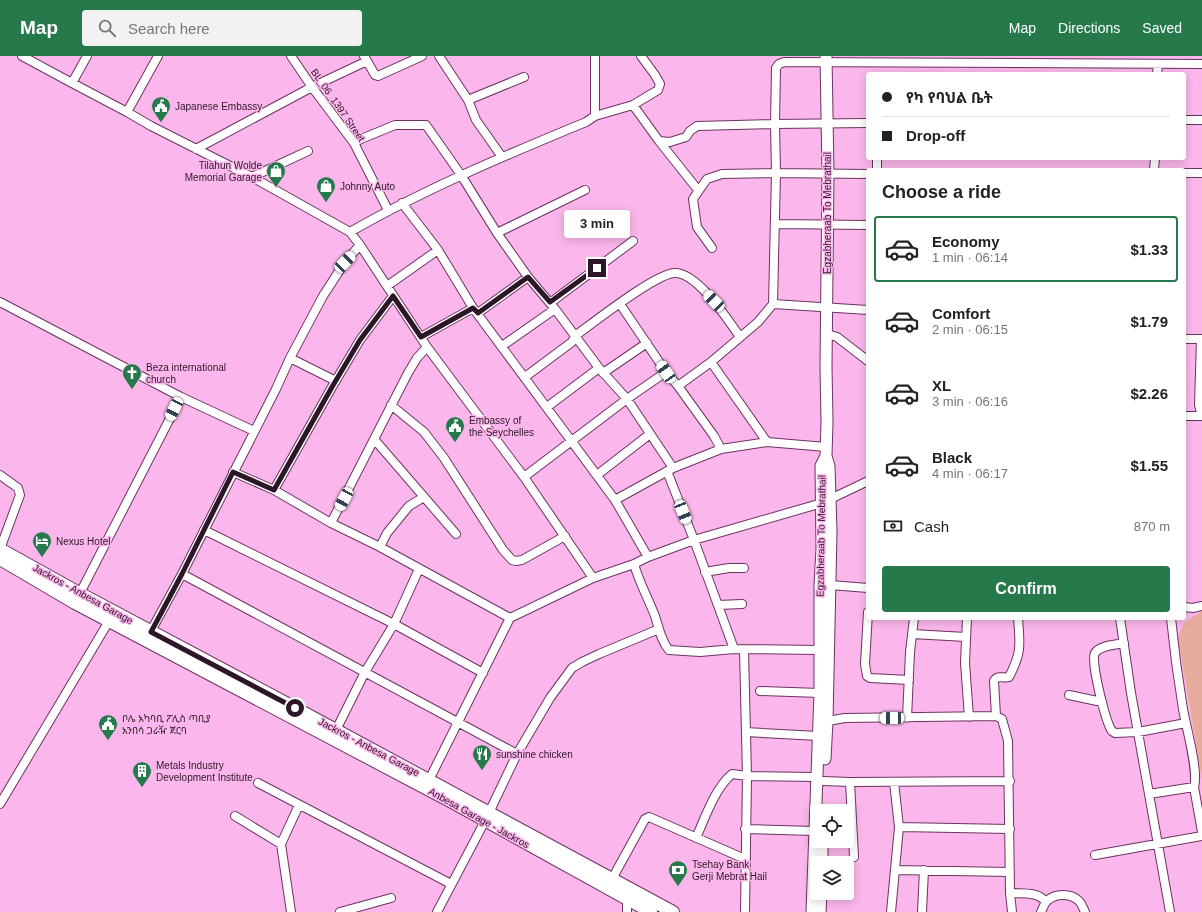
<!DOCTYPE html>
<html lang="en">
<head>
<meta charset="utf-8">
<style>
	body { margin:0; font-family:Arial,"Noto Sans Ethiopic",sans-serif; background:#f2f2f2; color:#222; height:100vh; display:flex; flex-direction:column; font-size:15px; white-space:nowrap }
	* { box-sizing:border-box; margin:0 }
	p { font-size:13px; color:#767676 }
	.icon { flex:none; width:22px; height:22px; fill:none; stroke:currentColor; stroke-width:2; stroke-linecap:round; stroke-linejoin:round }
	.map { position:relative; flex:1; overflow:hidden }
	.sheet { position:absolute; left:866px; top:112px; width:320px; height:452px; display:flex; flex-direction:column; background:#fff; border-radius:4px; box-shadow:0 2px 10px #0003 }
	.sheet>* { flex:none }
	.guide { position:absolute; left:866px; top:16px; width:320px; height:88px; border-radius:4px; box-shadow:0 2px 10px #0003; display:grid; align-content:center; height:88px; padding:0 16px; background:#fff }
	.tools { position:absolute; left:810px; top:748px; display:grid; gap:8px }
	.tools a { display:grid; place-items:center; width:44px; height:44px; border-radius:4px; background:#fff; box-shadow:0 2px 10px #0003; font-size:20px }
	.end { position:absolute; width:18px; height:18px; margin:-9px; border:5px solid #2e1629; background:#fff; box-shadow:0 0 0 2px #fff }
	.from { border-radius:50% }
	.bubble { position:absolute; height:28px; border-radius:4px; background:#fff; box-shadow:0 2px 10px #0003; font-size:13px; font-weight:700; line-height:28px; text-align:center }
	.car { position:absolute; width:12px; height:24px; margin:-12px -6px; border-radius:5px; box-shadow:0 0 3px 1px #0007; background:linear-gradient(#fff 24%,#345 0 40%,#fff 0 76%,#345 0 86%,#fff 0) }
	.guide b { display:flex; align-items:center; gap:14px; height:38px; font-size:15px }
	.guide b+b { border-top:1px solid #e0e0e0 }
	.guide i { width:10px; height:10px; background:#222 }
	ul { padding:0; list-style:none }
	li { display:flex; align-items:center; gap:12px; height:66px; margin:0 8px 6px; padding:0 8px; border:2px solid transparent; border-radius:4px }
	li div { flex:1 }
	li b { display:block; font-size:15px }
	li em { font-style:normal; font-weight:700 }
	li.active { border-color:#25794b }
	li>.icon { width:36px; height:36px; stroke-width:1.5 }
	h2 { padding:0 16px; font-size:18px; line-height:48px }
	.pay { display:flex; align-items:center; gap:10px; height:44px; padding:0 16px; font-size:15px }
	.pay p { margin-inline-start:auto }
	.button { display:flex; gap:8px; margin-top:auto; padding:8px 16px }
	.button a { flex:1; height:46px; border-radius:4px; background:#25794b; color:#fff; font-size:16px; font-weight:700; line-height:46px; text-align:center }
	header { display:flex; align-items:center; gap:24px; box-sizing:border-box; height:56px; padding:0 20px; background:#25794b; color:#fff }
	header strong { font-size:19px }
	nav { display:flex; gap:22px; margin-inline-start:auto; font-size:14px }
	.search { width:280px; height:36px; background:#f2f2f2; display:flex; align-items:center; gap:10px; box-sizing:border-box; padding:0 14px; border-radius:4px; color:#767676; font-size:15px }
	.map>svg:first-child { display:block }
	.green { fill:#e8ac9c }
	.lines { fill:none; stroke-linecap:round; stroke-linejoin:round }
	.street-casing { stroke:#6c3361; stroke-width:10 }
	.secondary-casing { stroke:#6c3361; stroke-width:13 }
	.primary-casing { stroke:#6c3361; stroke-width:14 }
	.street { stroke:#fff; stroke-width:8 }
	.secondary { stroke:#fff; stroke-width:11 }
	.primary { stroke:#fff; stroke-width:12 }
	.route { stroke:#2e1629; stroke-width:5 }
	.labels { text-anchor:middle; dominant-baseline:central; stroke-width:3; stroke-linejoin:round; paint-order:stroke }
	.street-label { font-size:10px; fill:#2e1629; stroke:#fbb7eb }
	.poi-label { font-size:10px; fill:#2e1629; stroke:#fbb7eb; text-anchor:start }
</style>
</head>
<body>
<header>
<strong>Map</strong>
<div class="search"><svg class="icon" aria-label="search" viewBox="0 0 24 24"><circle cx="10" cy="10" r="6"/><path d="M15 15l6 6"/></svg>Search here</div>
<nav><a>Map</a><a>Directions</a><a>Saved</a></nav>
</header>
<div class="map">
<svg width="1202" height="856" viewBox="0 0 1202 856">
	<rect width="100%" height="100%" fill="#fbb7eb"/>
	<path class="green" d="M1202 555V723L1178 582 1184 567Z"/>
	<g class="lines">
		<defs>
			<path id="street" d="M22 0 72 27
				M87 0 72 27 127 56
				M158 0 127 56 151 70 252 121 350 176 360 189 427 291 524 421 593 522
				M291 0 312 31 354 87 388 154
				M439 0 468 44 476 64 502 101
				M367 5 375 19 378 20 422 0
				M1157 18 1158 9
				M468 44 524 21
				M633 49 659 85 670 86 686 81 690 75 697 70 775 68 776 12 779 8 784 6 1202 8
				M595 60 633 49 658 34 660 28 655 19 641 0
				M1184 64H1202
				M868 67 775 68 776 117 868 118
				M659 85 698 134
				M354 87 361 83 395 69H426L461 119 497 177 585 134
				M196 93 312 31 367 5 364 0
				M877 114V102
				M1154 114 1155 102
				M1184 117H1202
				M252 121 308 95
				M402 147 438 194 473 252 615 444 648 501
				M775 168 868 169
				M350 176C425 133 506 99 586 66L595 60V0
				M497 177 528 221 555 253 599 312 627 343 673 412
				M387 230 438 194
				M0 246 181 341 254 375
				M550 247 633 185
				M620 248 666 316 678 330 714 380 721 393
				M773 248 868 254
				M478 257 528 221
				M827 278 837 281 868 305
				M421 281 473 252
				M1184 283H1202
				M1201 283 1199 349 1202 360
				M502 290 555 253
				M290 302 336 325
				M711 306 767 386
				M603 317 647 287
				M525 321 572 286 575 280C593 267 656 217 675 217 698 217 728 264 740 281
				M678 330 711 306 758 266 773 248 776 117 722 118 707 123 693 143 697 171 712 192
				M391 349 424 376 444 402 503 494 512 504 516 505 522 504 565 480
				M547 351 599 312
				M1184 360H1202
				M374 383 456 478
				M667 415 694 484 734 593
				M233 416 274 434 331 467 380 491 510 562
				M0 419 18 432 20 439 0 493
				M597 419 650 378
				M524 421 627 343 666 316
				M274 434 332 331 360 284 393 240
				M615 444 673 412 721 393 767 386 826 391
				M331 467 408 317 417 302 427 291
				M204 474 394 568 483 617
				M380 491 387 477 409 450 424 441
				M634 508C639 526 648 542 655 560 659 572 661 585 669 594L700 596 734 593 820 594
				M705 516 729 512H744
				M182 518 517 698
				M830 529 868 532
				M78 541 181 341
				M718 549 742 548
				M1184 551 1193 552 1202 550
				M868 556 865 608 867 620 870 622 909 624
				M967 562 965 607 969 661
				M1120 562 1131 637 1170 856
				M1171 562C1174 593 1178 623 1183 653 1186 671 1199 716 1194 731L1202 776
				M151 575 182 518 276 333 290 302 323 240 345 206 360 189
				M912 578 966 581
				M1124 587C1116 589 1100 589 1095 597 1090 605 1106 667 1112 675L1115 677 1138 676 1186 667
				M744 594 747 720 745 856
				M760 635 820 637
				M1069 639 1102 646
				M996 660 994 625C998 618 1004 623 1009 621 1022 596 1020 589 1018 562
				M907 662 910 596 914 562
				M822 666 845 662 996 660 1002 663 1008 685 1010 837 1012 856
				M336 674 365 616 394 568 419 513
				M746 676 818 680
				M429 724 510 562 593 522 634 508 648 501 694 484 822 447 868 425
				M823 725 850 726 1010 725
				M850 726 854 801
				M258 727 451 828
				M1149 738 1194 731
				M0 748 109 565
				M235 760 281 788
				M899 771 1010 773
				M745 773 814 775
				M696 782C705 762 715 732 732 718L747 720 817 721
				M1095 799 1202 780
				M895 814 1010 816
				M612 823 645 763 649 761 745 803
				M1010 837C1023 838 1037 835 1046 846
				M291 856 281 788 299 749
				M340 856 391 842
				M437 856 486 763 517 698 550 642 572 612 582 606 599 598 659 573
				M627 856V843
				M891 856 899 771 894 726
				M922 856 924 814
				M1041 856C1043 852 1044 848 1047 845 1055 837 1071 837 1079 845 1082 848 1083 852 1085 856"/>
			<path id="secondary" d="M825 703 827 665 831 475 829 410 826 400
				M822 807V785
				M812 856 820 637V530L822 492 821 410 826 400 827 366 826 311 828 117 826 0
				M820 856 821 837"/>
			<path id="primary" d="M0 493 79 537 295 652 673 856
				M0 503 75 547 454 747 651 856"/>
		</defs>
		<use href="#street" class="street-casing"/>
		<use href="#secondary" class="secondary-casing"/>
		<use href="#primary" class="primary-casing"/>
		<use href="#street" class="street"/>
		<use href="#secondary" class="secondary"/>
		<use href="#primary" class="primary"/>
	</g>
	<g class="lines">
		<path class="route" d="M295 652 151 576 182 518 233 416 274 434 332 331 360 284 393 240 421 281 473 252 478 257 528 221 550 246 597 212"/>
	</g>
	<defs>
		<symbol id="civic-pin" viewBox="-11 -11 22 30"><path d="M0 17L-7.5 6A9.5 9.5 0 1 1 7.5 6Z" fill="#25794b" stroke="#fbb7eb"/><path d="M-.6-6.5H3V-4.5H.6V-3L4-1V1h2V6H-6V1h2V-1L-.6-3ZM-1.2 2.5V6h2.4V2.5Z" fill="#fff"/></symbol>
		<symbol id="shop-pin" viewBox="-11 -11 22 30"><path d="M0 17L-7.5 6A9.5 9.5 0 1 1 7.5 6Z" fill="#25794b" stroke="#fbb7eb"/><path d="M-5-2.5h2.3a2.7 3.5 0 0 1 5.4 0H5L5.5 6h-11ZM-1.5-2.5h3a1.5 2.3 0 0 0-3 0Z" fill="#fff"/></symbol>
		<symbol id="church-pin" viewBox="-11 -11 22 30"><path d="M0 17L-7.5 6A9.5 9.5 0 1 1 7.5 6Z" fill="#25794b" stroke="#fbb7eb"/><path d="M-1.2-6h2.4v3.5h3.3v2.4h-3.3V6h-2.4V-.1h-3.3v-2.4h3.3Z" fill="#fff"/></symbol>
		<symbol id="hotel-pin" viewBox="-11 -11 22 30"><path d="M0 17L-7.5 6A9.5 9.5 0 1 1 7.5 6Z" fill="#25794b" stroke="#fbb7eb"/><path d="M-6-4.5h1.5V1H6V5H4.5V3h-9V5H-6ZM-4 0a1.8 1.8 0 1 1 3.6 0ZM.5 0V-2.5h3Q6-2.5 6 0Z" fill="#fff"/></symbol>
		<symbol id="restaurant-pin" viewBox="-11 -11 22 30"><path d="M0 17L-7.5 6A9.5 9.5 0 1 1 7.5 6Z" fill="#25794b" stroke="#fbb7eb"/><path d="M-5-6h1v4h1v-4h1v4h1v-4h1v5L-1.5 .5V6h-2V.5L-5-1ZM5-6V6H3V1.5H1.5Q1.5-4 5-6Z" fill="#fff"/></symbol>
		<symbol id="building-pin" viewBox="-11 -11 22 30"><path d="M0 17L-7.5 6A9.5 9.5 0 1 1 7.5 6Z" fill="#25794b" stroke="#fbb7eb"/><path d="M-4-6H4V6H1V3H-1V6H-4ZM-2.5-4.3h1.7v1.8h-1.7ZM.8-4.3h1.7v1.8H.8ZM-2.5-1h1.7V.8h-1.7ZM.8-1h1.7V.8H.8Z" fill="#fff"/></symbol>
		<symbol id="bank-pin" viewBox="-11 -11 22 30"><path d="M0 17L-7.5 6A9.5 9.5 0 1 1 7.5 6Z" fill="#25794b" stroke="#fbb7eb"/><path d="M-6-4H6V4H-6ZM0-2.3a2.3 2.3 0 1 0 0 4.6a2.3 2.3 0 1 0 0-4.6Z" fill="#fff"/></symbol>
	</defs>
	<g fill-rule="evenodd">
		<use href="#civic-pin" x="150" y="39" width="22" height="30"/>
		<use href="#shop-pin" x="265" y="104" width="22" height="30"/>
		<use href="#shop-pin" x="315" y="119" width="22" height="30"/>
		<use href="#church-pin" x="121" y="306" width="22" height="30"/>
		<use href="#civic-pin" x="444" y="359" width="22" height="30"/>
		<use href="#hotel-pin" x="31" y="474" width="22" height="30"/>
		<use href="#civic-pin" x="97" y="657" width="22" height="30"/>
		<use href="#restaurant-pin" x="471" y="687" width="22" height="30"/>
		<use href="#building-pin" x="131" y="704" width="22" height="30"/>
		<use href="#bank-pin" x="667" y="803" width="22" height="30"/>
	</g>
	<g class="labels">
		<g class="street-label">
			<text transform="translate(338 49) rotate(55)">BL_06_1397 Street</text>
			<text transform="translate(827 157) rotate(-90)">Egzabheraab To Mebrathail</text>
			<text transform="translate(821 480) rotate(-89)">Egzabheraab To Mebrathail</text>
			<text transform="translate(83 538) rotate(29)">Jackros - Anbesa Garage</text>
			<text transform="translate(369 691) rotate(28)">Jackros - Anbesa Garage</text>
			<text transform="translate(479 762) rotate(29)">Anbesa Garage - Jackros</text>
		</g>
		<g class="poi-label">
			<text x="175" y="50">Japanese Embassy</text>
			<text x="262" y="109" text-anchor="end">Tilahun Wolde<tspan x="262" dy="12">Memorial Garage</tspan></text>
			<text x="340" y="130">Johnny Auto</text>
			<text x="146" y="311">Beza international<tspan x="146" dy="12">church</tspan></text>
			<text x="469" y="364">Embassy of<tspan x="469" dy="12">the Seychelles</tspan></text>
			<text x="56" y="485">Nexus Hotel</text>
			<text x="122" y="662">ቦሌ አካባቢ ፖሊስ ጣቢያ<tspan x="122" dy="12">አንበሳ ጋራዥ ጀርባ</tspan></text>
			<text x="496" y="698">sunshine chicken</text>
			<text x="156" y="709">Metals Industry<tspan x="156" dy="12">Development Institute</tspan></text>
			<text x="692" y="808">Tsehay Bank<tspan x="692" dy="12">Gerji Mebrat Hail</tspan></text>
		</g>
	</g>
</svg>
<div class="tools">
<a><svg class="icon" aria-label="locate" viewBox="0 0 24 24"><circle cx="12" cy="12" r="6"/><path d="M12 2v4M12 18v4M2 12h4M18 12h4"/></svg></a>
<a><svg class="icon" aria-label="layers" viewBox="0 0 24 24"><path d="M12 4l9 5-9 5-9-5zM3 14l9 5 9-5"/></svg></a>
</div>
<i class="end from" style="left:295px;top:652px"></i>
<i class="end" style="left:597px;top:212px"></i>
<div class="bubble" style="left:564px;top:154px;width:66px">3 min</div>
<i class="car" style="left:345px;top:206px;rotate:44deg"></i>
<i class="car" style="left:714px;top:245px;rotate:315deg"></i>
<i class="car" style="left:666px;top:316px;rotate:326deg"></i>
<i class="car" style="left:174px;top:353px;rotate:206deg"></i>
<i class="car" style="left:344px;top:443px;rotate:208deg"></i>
<i class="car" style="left:683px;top:456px;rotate:158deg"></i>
<i class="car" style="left:892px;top:662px;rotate:270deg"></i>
<div class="guide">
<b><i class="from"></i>የካ የባህል ቤት</b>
<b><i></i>Drop-off</b>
</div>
<section class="sheet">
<h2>Choose a ride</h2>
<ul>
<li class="active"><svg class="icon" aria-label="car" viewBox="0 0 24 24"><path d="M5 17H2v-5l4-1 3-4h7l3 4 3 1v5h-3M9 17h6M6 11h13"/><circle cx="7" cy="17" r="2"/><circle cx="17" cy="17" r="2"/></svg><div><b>Economy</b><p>1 min · 06:14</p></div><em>$1.33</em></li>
<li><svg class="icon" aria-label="car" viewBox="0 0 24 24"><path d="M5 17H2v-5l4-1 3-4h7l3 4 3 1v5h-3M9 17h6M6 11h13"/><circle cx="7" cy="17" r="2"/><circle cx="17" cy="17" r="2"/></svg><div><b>Comfort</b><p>2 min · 06:15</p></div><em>$1.79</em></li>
<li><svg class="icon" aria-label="car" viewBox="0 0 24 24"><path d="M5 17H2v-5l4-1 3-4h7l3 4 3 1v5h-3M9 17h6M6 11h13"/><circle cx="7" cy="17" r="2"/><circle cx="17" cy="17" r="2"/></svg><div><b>XL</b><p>3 min · 06:16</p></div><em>$2.26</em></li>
<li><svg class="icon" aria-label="car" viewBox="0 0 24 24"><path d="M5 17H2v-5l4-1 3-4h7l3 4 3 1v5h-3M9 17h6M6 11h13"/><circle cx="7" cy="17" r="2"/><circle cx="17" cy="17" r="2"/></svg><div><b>Black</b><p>4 min · 06:17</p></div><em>$1.55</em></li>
</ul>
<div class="pay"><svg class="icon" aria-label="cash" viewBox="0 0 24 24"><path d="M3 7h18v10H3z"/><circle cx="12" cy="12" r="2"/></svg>Cash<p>870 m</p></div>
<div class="button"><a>Confirm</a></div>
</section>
</div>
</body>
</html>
